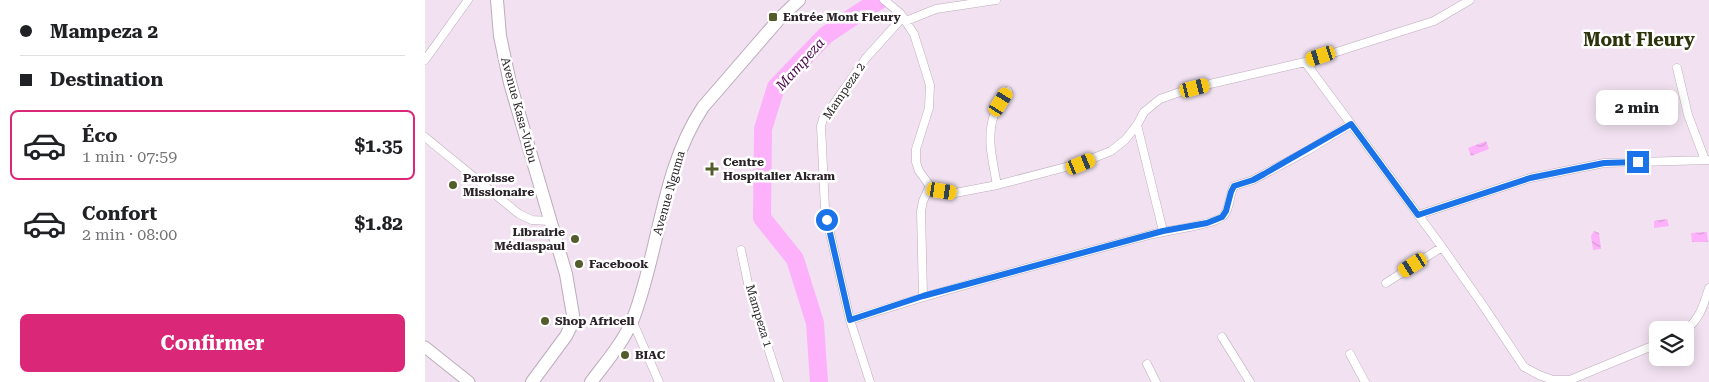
<!DOCTYPE html>
<html lang="fr">
<head>
<meta charset="utf-8">
<style>
	body { margin:0; font-family:"Roboto Serif",serif; background:#f6f6f6; color:#202124; height:100vh; display:flex; flex-direction:column; font-size:19px; white-space:nowrap }
	* { box-sizing:border-box; margin:0 }
	p { font-size:16px; color:#757577 }
	.icon { flex:none; width:28px; height:28px; fill:none; stroke:currentColor; stroke-width:2; stroke-linecap:round; stroke-linejoin:round }
	.map { position:relative; flex:1; overflow:hidden }
	.panel { display:flex; flex-direction:column; background:#fff; width:425px }
	.panel>* { flex:none }
	.guide { display:grid; align-content:center; height:110px; padding:0 20px; background:#fff }
	.buttons { position:absolute; left:1224px; top:321px; display:grid; gap:10px }
	.buttons a { display:grid; place-items:center; width:45px; height:45px; border-radius:8px; background:#fff; box-shadow:0 2px 12px #0003; font-size:25px }
	.end { position:absolute; width:22px; height:22px; margin:-11px; border:6px solid #1a73e8; background:#fff; box-shadow:0 0 0 2px #fff }
	.from { border-radius:50% }
	.bubble { position:absolute; height:35px; border-radius:8px; background:#fff; box-shadow:0 2px 12px #0003; font-size:16px; font-weight:700; line-height:35px; text-align:center }
	.car { position:absolute; width:15px; height:30px; margin:-15px -8px; border-radius:6px; box-shadow:0 0 4px 1px #0007; background:linear-gradient(#f5c518 24%,#345 0 40%,#f5c518 0 76%,#345 0 86%,#f5c518 0) }
	.guide b { display:flex; align-items:center; gap:18px; height:48px; font-size:19px }
	.guide b+b { border-top:1px solid #e0e0e0 }
	.guide i { width:12px; height:12px; background:#202124 }
	ul { padding:0; list-style:none }
	li { display:flex; align-items:center; gap:15px; height:70px; margin:0 10px 8px; padding:0 10px; border:2px solid transparent; border-radius:8px }
	li div { flex:1 }
	li b { display:block; font-size:19px }
	li em { font-style:normal; font-weight:700 }
	li.selected { border-color:#db2777 }
	li>.icon { width:45px; height:45px; stroke-width:1.5 }
	.cta { display:flex; gap:10px; margin-top:auto; padding:10px 20px }
	.cta a { flex:1; height:58px; border-radius:8px; background:#db2777; color:#fff; font-size:20px; font-weight:700; line-height:58px; text-align:center }
	main { display:flex; flex:1; min-height:0 }
	.map>svg:first-child { display:block }
	.water { fill:url(#water-waves) }
	.lines { fill:none; stroke-linecap:round; stroke-linejoin:round }
	.river { stroke:#fdb1fa; stroke-width:18 }
	.street-casing { stroke:#bcacbb; stroke-width:9 }
	.secondary-casing { stroke:#bcacbb; stroke-width:13 }
	.primary-casing { stroke:#bcacbb; stroke-width:14 }
	.street { stroke:#fff; stroke-width:8 }
	.secondary { stroke:#fff; stroke-width:11 }
	.primary { stroke:#fff; stroke-width:12 }
	.route { stroke:#1a73e8; stroke-width:6 }
	.poi-dot { fill:#535c2b; stroke:#fff; stroke-width:2 }
	.labels { text-anchor:middle; dominant-baseline:central; stroke-width:5; stroke-linejoin:round; paint-order:stroke }
	.poi-label { font-size:12px; font-weight:bold; fill:#2a2429; stroke:#fff; text-anchor:start }
	.street-label { font-size:12px; fill:#2a2429; stroke:#fff }
	.water-label { font-size:14px; font-style:italic; fill:#4c084c; stroke:#fff }
	.district-label { font-size:18px; font-weight:bold; fill:#2d340c; stroke:#fff }
</style>
</head>
<body>
<main>
<section class="panel">
<div class="guide">
<b><i class="from"></i>Mampeza 2</b>
<b><i></i>Destination</b>
</div>
<ul>
<li class="selected"><svg class="icon" aria-label="car" viewBox="0 0 24 24"><path d="M5 17H2v-5l4-1 3-4h7l3 4 3 1v5h-3M9 17h6M6 11h13"/><circle cx="7" cy="17" r="2"/><circle cx="17" cy="17" r="2"/></svg><div><b>Éco</b><p>1 min · 07:59</p></div><em>$1.35</em></li>
<li><svg class="icon" aria-label="car" viewBox="0 0 24 24"><path d="M5 17H2v-5l4-1 3-4h7l3 4 3 1v5h-3M9 17h6M6 11h13"/><circle cx="7" cy="17" r="2"/><circle cx="17" cy="17" r="2"/></svg><div><b>Confort</b><p>2 min · 08:00</p></div><em>$1.82</em></li>
</ul>
<div class="cta"><a>Confirmer</a></div>
</section>
<div class="map">
<svg width="1284" height="382" viewBox="0 0 1284 382">
	<defs>
		<pattern id="water-waves" width="16" height="10" patternUnits="userSpaceOnUse" patternTransform="scale(1.25)"><rect width="16" height="10" fill="#fdb1fa"/><path d="M0 5q4-4 8 0t8 0" fill="none" stroke="#d998d6"/></pattern>
	</defs>
	<rect width="100%" height="100%" fill="#f2e2f1"/>
	<path class="water" d="M1061 141 1064 149 1046 156 1043 148Z
		M1242 219 1244 226 1229 228V221Z
		M1169 231 1174 233 1176 249 1168 250 1166 236Z
		M1282 232 1283 242H1267L1266 233Z"/>
	<g class="lines">
		<path class="river" d="M394 382 390 323 370 259 337 218 338 129 351 87 401 35 435 12 455 0"/>
		<defs>
			<path id="street" d="M459 0 475 13 489 34 505 85 504 108 491 149V162L494 171 505 186 517 191 530 193 572 185 656 163 686 151 700 140 712 125 719 112 735 99 755 92 785 84 880 62 1009 21 1045 0
				M481 21 511 9 571 0
				M0 60 43 0
				M880 62 1017 247 1057 304 1099 367 1114 375 1128 380H1145L1232 344
				M1252 68 1263 115 1280 160
				M712 125 738 231
				M0 137 94 214 107 220 124 221
				M572 185C568 162 561 138 569 115 571 107 578 98 583 91
				M993 215 1105 178 1179 163 1284 160
				M316 250 324 288 354 382
				M961 283 1017 247
				M498 296 496 211 498 201 505 186
				M207 320 234 382
				M425 320C523 288 624 262 724 235 738 231 788 225 797 217 805 211 804 195 809 186L828 180 882 151 926 124
				M1260 331C1275 318 1278 307 1284 288
				M797 337 825 382
				M925 354 940 382
				M722 364 731 382
				M445 382 425 320 402 220 400 209 396 126 398 119 441 58 478 17"/>
			<path id="secondary" d="M0 347 44 382"/>
			<path id="primary" d="M72 0 75 36 85 83 141 274 148 315 146 326 141 336 107 382
				M166 382C181 362 198 343 208 319 235 249 236 170 278 107L355 18 374 0"/>
		</defs>
		<use href="#street" class="street-casing"/>
		<use href="#secondary" class="secondary-casing"/>
		<use href="#primary" class="primary-casing"/>
		<use href="#street" class="street"/>
		<use href="#secondary" class="secondary"/>
		<use href="#primary" class="primary"/>
	</g>
	<g class="lines">
		<path class="route" d="M402 220 425 320 498 296 738 231 782 223 797 217 801 211 806 192 809 186 828 180 839 174 926 124 993 215 1105 178 1179 163 1213 162"/>
	</g>
	<g class="poi-dot">
		<rect x="343" y="12" width="10" height="10" rx="2.5"/>
		<path d="M284.5 161.5h5v5h5v5h-5v5h-5v-5h-5v-5h5z"/>
		<circle cx="28" cy="185" r="5"/>
		<circle cx="150" cy="239" r="5"/>
		<circle cx="154" cy="264" r="5"/>
		<circle cx="120" cy="321" r="5"/>
		<circle cx="200" cy="355" r="5"/>
	</g>
	<g class="labels">
		<g class="poi-label">
			<text x="358" y="17">Entrée Mont Fleury</text>
			<text x="298" y="162">Centre<tspan x="298" dy="14">Hospitalier Akram</tspan></text>
			<text x="38" y="178">Paroisse<tspan x="38" dy="14">Missionaire</tspan></text>
			<text x="140" y="232" text-anchor="end">Librairie<tspan x="140" dy="14">Médiaspaul</tspan></text>
			<text x="164" y="264">Facebook</text>
			<text x="130" y="321">Shop Africell</text>
			<text x="210" y="355">BIAC</text>
		</g>
		<g class="street-label">
			<text transform="translate(419 91) rotate(-56)">Mampeza 2</text>
			<text transform="translate(94 110) rotate(75)">Avenue Kasa-Vubu</text>
			<text transform="translate(244 193) rotate(-74)">Avenue Nguma</text>
			<text transform="translate(334 316) rotate(73)">Mampeza 1</text>
		</g>
		<g class="water-label">
			<text transform="translate(375 64) rotate(-48)">Mampeza</text>
		</g>
		<g class="district-label">
			<text x="1214" y="39">Mont Fleury</text>
		</g>
	</g>
</svg>
<div class="buttons">
<a><svg class="icon" aria-label="layers" viewBox="0 0 24 24"><path d="M12 4l9 5-9 5-9-5zM3 14l9 5 9-5"/></svg></a>
</div>
<i class="end from" style="left:402px;top:220px"></i>
<i class="end" style="left:1213px;top:162px"></i>
<div class="bubble" style="left:1171px;top:90px;width:82px">2 min</div>
<i class="car" style="left:896px;top:56px;rotate:252deg"></i>
<i class="car" style="left:770px;top:88px;rotate:76deg"></i>
<i class="car" style="left:576px;top:102px;rotate:32deg"></i>
<i class="car" style="left:656px;top:164px;rotate:68deg"></i>
<i class="car" style="left:517px;top:191px;rotate:99deg"></i>
<i class="car" style="left:988px;top:265px;rotate:238deg"></i>
</div>
</main>
</body>
</html>
